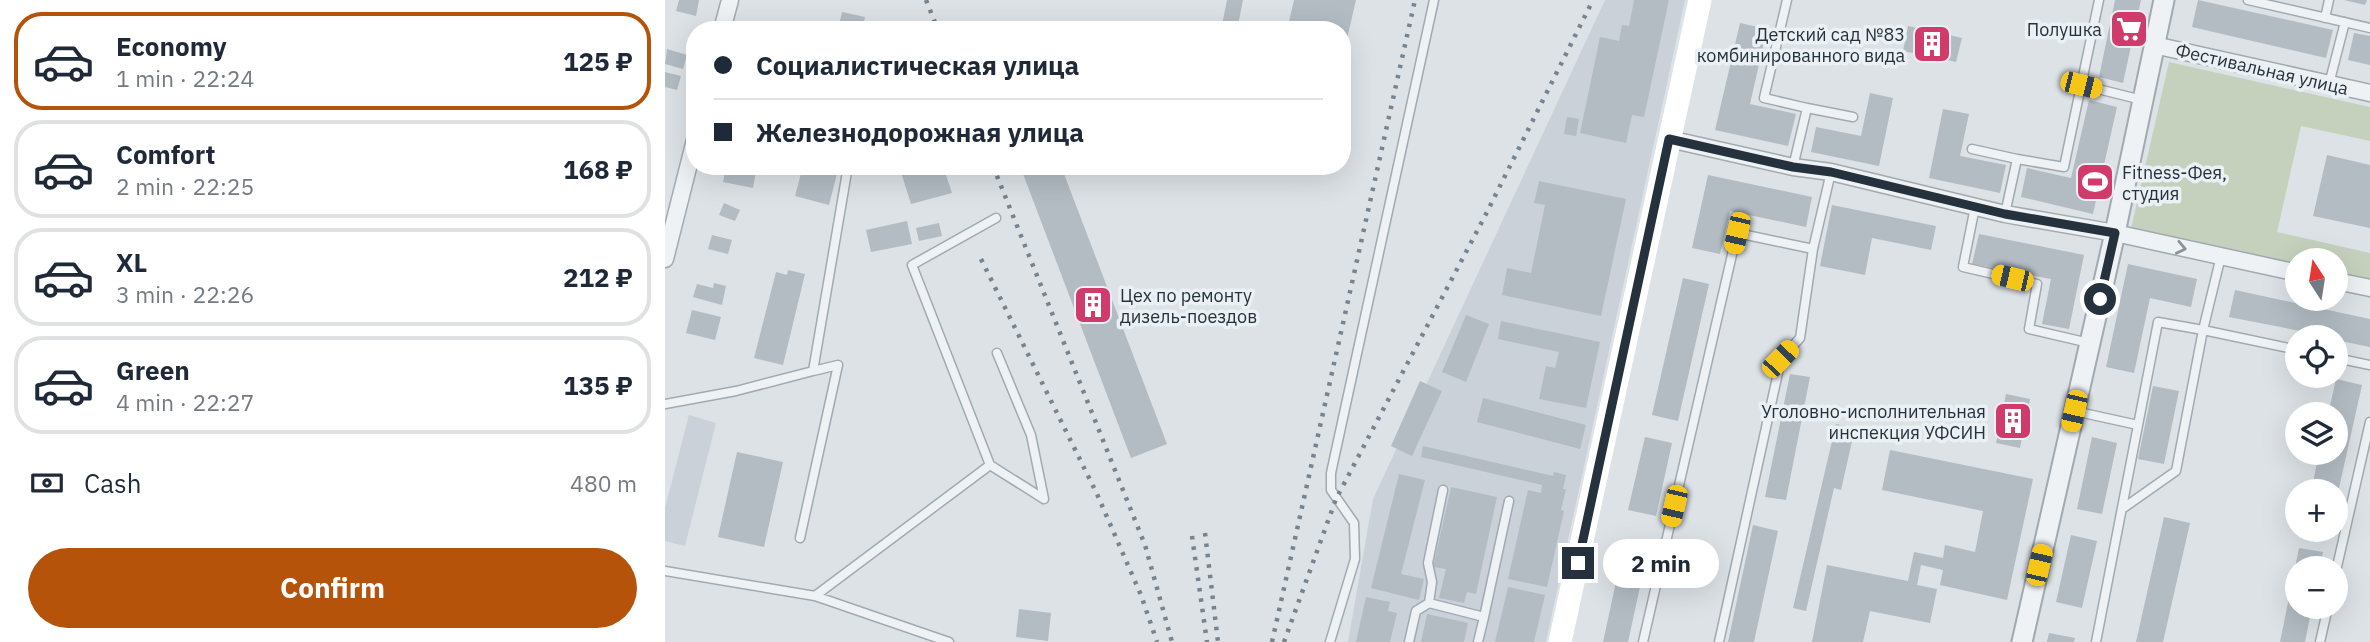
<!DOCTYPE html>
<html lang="en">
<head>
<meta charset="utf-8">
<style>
	body { margin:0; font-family:"IBM Plex Sans",sans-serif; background:#f2f2f3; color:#1f2937; height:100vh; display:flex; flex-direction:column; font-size:26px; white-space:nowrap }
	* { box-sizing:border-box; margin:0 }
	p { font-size:23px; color:#747a83 }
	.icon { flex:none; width:38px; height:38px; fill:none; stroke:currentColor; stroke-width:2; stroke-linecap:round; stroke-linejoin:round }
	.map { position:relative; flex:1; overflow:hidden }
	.details { display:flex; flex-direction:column; background:#fff; width:665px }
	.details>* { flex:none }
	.banner { position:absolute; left:21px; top:21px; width:665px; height:154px; border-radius:28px; box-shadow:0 7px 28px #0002; display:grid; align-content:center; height:154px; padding:0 28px; background:#fff }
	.needle { width:46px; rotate:348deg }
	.buttons { position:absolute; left:1620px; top:248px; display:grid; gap:14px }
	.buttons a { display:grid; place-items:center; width:63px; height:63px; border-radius:50%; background:#fff; box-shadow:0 7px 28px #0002; font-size:35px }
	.end { position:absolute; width:32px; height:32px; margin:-16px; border:9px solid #25323d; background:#fff; box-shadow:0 0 0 4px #fff }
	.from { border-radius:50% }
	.bubble { position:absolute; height:49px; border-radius:24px; background:#fff; box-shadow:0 7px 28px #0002; font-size:23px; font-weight:800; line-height:49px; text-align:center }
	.car { position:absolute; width:21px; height:42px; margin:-21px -10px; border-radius:9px; box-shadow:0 0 5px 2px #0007; background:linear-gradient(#f5c518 24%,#345 0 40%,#f5c518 0 76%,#345 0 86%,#f5c518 0) }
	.banner b { display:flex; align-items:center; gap:24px; height:66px; font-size:26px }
	.banner b+b { border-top:2px solid #e0e1e3 }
	.banner i { width:18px; height:18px; background:#1f2937 }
	ul { padding:12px 0 0; list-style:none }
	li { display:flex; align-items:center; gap:21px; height:98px; margin:0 14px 10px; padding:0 14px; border:4px solid #e0e1e3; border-radius:28px }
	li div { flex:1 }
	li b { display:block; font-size:26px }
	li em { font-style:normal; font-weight:800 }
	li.selected { border-color:#b45309 }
	li>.icon { width:63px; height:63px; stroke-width:1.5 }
	.pay { display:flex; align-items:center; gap:18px; height:77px; padding:0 28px; font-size:26px }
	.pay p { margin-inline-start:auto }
	.action { display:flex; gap:14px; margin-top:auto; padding:14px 28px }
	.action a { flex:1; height:80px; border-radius:42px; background:#b45309; color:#fff; font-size:28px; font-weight:800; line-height:80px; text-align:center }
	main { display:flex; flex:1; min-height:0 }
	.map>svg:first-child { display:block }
	.built { fill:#cad1d9 }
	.green { fill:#c5d1bd }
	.building { fill:#b3bcc3 }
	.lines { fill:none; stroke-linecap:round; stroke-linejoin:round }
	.service-casing { stroke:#a1aab0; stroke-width:11 }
	.minor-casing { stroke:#a1aab0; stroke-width:19 }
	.tertiary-casing { stroke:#a1aab0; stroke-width:23 }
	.service { stroke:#eef2f5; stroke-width:8 }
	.minor { stroke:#eef2f5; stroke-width:16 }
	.tertiary { stroke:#eef2f5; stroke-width:19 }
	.secondary { stroke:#fff; stroke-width:23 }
	.rail { stroke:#758490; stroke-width:4.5; stroke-dasharray:3.5 7; stroke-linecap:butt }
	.oneway { stroke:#8a9299 }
	.route { stroke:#25323d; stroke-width:9 }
	.labels { text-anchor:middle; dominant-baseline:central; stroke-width:7; stroke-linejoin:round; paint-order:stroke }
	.poi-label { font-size:18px; fill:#25323d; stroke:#ebf0f4; text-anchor:end }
	.street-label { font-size:18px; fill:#25323d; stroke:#ebf0f4 }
</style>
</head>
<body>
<main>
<section class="details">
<ul>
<li class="selected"><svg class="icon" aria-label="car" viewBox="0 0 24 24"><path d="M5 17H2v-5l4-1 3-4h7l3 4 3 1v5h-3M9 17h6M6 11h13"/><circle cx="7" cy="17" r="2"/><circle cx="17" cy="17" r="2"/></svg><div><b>Economy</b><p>1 min · 22:24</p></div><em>125 ₽</em></li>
<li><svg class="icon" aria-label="car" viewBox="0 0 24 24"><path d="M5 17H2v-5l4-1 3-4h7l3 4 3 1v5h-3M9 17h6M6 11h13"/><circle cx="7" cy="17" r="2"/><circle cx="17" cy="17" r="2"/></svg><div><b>Comfort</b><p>2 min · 22:25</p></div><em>168 ₽</em></li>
<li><svg class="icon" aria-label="car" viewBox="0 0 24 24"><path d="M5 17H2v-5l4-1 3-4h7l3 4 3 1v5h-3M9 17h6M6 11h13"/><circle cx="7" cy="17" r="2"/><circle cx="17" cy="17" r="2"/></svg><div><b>XL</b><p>3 min · 22:26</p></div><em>212 ₽</em></li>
<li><svg class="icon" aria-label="car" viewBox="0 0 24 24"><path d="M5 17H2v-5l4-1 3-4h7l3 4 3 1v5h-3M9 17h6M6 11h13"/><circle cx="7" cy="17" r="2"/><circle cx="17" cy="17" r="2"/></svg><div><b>Green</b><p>4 min · 22:27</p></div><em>135 ₽</em></li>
</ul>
<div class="pay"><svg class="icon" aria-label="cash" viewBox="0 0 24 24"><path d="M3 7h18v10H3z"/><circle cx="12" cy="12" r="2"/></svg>Cash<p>480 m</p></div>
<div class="action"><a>Confirm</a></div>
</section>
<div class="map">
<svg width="1705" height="642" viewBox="0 0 1705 642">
	<rect width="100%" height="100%" fill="#dce2e6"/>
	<path class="built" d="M940 0H1020L881 642H683L708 499Z
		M24 415 51 423 20 546 0 541V508Z"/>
	<path class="green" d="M1504 62 1705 107V141L1636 126 1612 232 1705 253V282L1671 275V261H1633V266L1466 229Z"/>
	<path class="building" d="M14 0H34L31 16 11 11Z
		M562 0H578L572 30H556Z
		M629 0H691L678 56 677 30H622Z
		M969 0H1004L979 117 967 115 961 143 915 133 935 37 954 41 957 25 964 26Z
		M1450 0H1476L1458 83 1434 77Z
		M1533 0 1668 30 1661 58 1527 27Z
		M1679 0H1702L1700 5Z
		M177 12 200 17 197 30H173Z
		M92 21 104 23 102 30H90Z
		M1075 23 1102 29 1085 104 1131 114 1123 146 1050 130Z
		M1243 26 1297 38 1291 62 1238 51Z
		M1689 33 1705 36V65L1683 60Z
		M2 49 22 55 18 69 0 64Z
		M0 72 16 76 12 90 0 87Z
		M1205 93 1228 98 1214 166 1146 152 1151 127 1196 136Z
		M1424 100 1452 107 1428 214 1356 197 1362 168 1406 178Z
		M1278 109 1304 114 1295 156 1341 165 1335 193 1264 178Z
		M902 117 914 119 911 136 899 134Z
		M1662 155 1705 165V228L1648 216Z
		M61 166H92L88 188 58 182Z
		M138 166H174L164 205 130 196Z
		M234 166H278L287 193 246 204Z
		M355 166H396L502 444 466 458Z
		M1043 175 1147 197 1141 227 1065 211 1055 254 1027 248Z
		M874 181 961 199 936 316 837 295 842 268 866 273 880 205 869 203Z
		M59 203 75 210 70 221 54 215Z
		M1167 205 1271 226 1266 250 1207 238 1200 275 1155 266Z
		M242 221 247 244 206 252 201 230Z
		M274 223 277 236 254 241 251 228Z
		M1314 234 1419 255 1404 329 1377 324 1386 279 1307 264Z
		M47 235 67 240 63 254 43 249Z
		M1463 264 1532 279 1526 307 1485 298 1469 373 1441 367Z
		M123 270 140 274 118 365 89 358 111 272 122 275Z
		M1018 278 1044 284 1013 421 987 415Z
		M49 283 61 286 57 305 28 297 32 284 48 288Z
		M1570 290 1705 319V347L1671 340V338L1564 317Z
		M27 310 56 317 50 340 21 333Z
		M801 315 824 324 801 382 777 372Z
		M836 321 935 342 921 408 874 399 881 366 890 368 894 352 833 339Z
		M1125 374 1145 377 1121 500 1100 497Z
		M1671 379 1697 385 1672 497 1671 492H1646L1654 453H1671V415H1663Z
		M755 381 777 391 747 456 726 446Z
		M1488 386 1514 391 1499 464 1473 459Z
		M1341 394 1365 399 1355 448 1331 443Z
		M818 398 921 425 915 449 812 422Z
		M1171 424 1190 428 1176 490 1169 488 1141 611 1128 608Z
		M980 437 1007 443 991 516 963 510Z
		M1427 437 1452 443 1437 514 1412 509Z
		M758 446 888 476 889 472 901 475 898 489H901L896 510 899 511 882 587 843 579 863 490 876 493 877 485 756 457Z
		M1225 450 1368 479 1342 600 1275 585 1278 570 1256 565 1252 585 1272 589 1265 623 1205 611 1198 642H1147L1162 565 1243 581 1249 552 1278 558 1280 545 1310 552 1318 511 1217 490Z
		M72 452 118 462 99 547 53 537Z
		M734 474 760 480 736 574 759 579 754 600 706 588Z
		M786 487 832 497 811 594 802 592 799 603 774 598 781 569 768 567Z
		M1499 517 1525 523 1498 642H1471Z
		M1088 525 1113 531 1089 642H1063Z
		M1406 535 1432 541 1417 608 1391 602Z
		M959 545 983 550 963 642H938Z
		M1634 548 1658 552 1655 569H1633V607H1647L1640 642H1615Z
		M843 587 880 595 869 642H830Z
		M701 597 725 602 723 611 732 613 725 642H691Z
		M354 609 386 613 383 641 351 637Z
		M762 614 803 623 799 642H756Z
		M1384 633 1410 638 1409 642H1382Z"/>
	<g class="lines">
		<defs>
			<path id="service" d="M1122 0 1099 98 1142 108
				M1583 0 1705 28
				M1660 18 1664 0
				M207 30V28
				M1664 84 1680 22
				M1417 85 1477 100
				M1307 149 1352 159
				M1128 167 1142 108 1188 117
				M1310 207 1298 267 1372 284 1364 329 1424 343
				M1340 214 1352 159 1399 167 1434 0
				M1671 358 1705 365
				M0 404 71 391 148 371 183 166
				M1409 411 1473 425
				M325 465 379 499 366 435 332 353
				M1457 509 1511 471 1538 330 1633 350
				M135 538 173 365 148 371
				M0 571 150 596 284 642
				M1671 571 1705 422
				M150 596 325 465 247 265 331 218
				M764 603 819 617 844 501
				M665 642 690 559 689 523 666 490V473L769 0
				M744 642 751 611 764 603 767 582 763 563 778 490
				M813 642 819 617
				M978 642 1072 233 1148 249 1166 172
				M1054 642 1116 359 1135 338 1148 249
				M1431 642 1493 322 1538 330 1556 256
				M1655 642 1663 607"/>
			<path id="minor" d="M57 30 65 0
				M1489 45 1705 93
				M1004 139 1128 167 1166 172 1340 214 1450 233 1633 273
				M0 259 30 140
				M1671 281 1705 288"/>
			<path id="tertiary" d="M1357 642 1450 233 1499 0"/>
		</defs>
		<use href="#service" class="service-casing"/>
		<use href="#minor" class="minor-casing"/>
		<use href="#tertiary" class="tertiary-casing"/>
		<use href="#service" class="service"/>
		<use href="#minor" class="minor"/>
		<use href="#tertiary" class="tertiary"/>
		<path class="secondary" d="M895 642 1035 0"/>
		<path class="rail" d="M261 0 273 30
			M328 166 480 545 507 642
			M316 259 432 494 476 595 492 642
			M540 533 553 642
			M527 536 542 642
			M607 642 750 0
			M619 642 671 499 820 216 928 0"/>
	</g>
	<defs><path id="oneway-chevron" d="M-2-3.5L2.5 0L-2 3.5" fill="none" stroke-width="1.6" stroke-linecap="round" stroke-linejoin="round" transform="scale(1.75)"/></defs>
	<use class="oneway" href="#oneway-chevron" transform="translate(1516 248) rotate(12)"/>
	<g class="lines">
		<path class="route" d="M913 563 1004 139 1128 167 1166 172 1340 214 1450 233 1435 299"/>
	</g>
	<defs>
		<symbol id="supermarket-square" viewBox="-11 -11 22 22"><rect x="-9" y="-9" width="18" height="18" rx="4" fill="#d13b6b" stroke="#ebf0f4"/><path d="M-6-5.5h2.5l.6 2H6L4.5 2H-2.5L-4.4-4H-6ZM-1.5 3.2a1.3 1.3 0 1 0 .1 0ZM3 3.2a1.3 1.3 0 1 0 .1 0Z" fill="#fff"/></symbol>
		<symbol id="building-square" viewBox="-11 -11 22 22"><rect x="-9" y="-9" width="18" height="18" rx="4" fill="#d13b6b" stroke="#ebf0f4"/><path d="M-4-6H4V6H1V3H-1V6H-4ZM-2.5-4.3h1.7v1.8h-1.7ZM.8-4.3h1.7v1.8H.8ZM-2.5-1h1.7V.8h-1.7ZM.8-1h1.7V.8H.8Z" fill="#fff"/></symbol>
		<symbol id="stadium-square" viewBox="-11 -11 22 22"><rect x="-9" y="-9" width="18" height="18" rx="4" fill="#d13b6b" stroke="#ebf0f4"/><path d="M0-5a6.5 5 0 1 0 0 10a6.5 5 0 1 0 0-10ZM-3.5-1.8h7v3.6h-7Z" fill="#fff"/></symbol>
	</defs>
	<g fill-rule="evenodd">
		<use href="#supermarket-square" x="1442" y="7" width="44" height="44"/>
		<use href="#building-square" x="1245" y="22" width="44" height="44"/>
		<use href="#stadium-square" x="1408" y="160" width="44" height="44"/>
		<use href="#building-square" x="406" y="283" width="44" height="44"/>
		<use href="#building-square" x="1326" y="399" width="44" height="44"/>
	</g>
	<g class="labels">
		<g class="poi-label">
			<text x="1437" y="29">Полушка</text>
			<text x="1240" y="34">Детский сад №83<tspan x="1240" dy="21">комбинированного вида</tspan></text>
			<text x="1457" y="172" text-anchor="start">Fitness-Фея,<tspan x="1457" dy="21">студия</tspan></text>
			<text x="455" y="295" text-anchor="start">Цех по ремонту<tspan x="455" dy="21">дизель-поездов</tspan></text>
			<text x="1321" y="411">Уголовно-исполнительная<tspan x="1321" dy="21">инспекция УФСИН</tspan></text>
		</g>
		<g class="street-label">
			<text transform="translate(1597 69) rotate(13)">Фестивальная улица</text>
		</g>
	</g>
</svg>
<div class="buttons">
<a><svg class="needle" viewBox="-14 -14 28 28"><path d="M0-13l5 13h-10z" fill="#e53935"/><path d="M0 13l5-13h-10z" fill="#747a83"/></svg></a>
<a><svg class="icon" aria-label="locate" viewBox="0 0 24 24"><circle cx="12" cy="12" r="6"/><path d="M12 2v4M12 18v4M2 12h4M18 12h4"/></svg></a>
<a><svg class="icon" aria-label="layers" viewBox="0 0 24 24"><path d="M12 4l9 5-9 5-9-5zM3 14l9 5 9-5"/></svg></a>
<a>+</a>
<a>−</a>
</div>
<i class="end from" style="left:1435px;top:299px"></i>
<i class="end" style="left:913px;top:563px"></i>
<div class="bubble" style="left:938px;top:539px;width:116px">2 min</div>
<i class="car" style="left:1416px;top:85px;rotate:104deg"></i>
<i class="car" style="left:1072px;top:233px;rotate:193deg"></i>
<i class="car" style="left:1347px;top:278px;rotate:283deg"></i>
<i class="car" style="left:1115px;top:359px;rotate:44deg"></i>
<i class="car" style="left:1409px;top:411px;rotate:193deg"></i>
<i class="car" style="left:1009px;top:506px;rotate:193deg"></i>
<i class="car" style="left:1374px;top:565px;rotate:13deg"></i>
<div class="banner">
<b><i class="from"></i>Социалистическая улица</b>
<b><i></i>Железнодорожная улица</b>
</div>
</div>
</main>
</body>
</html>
